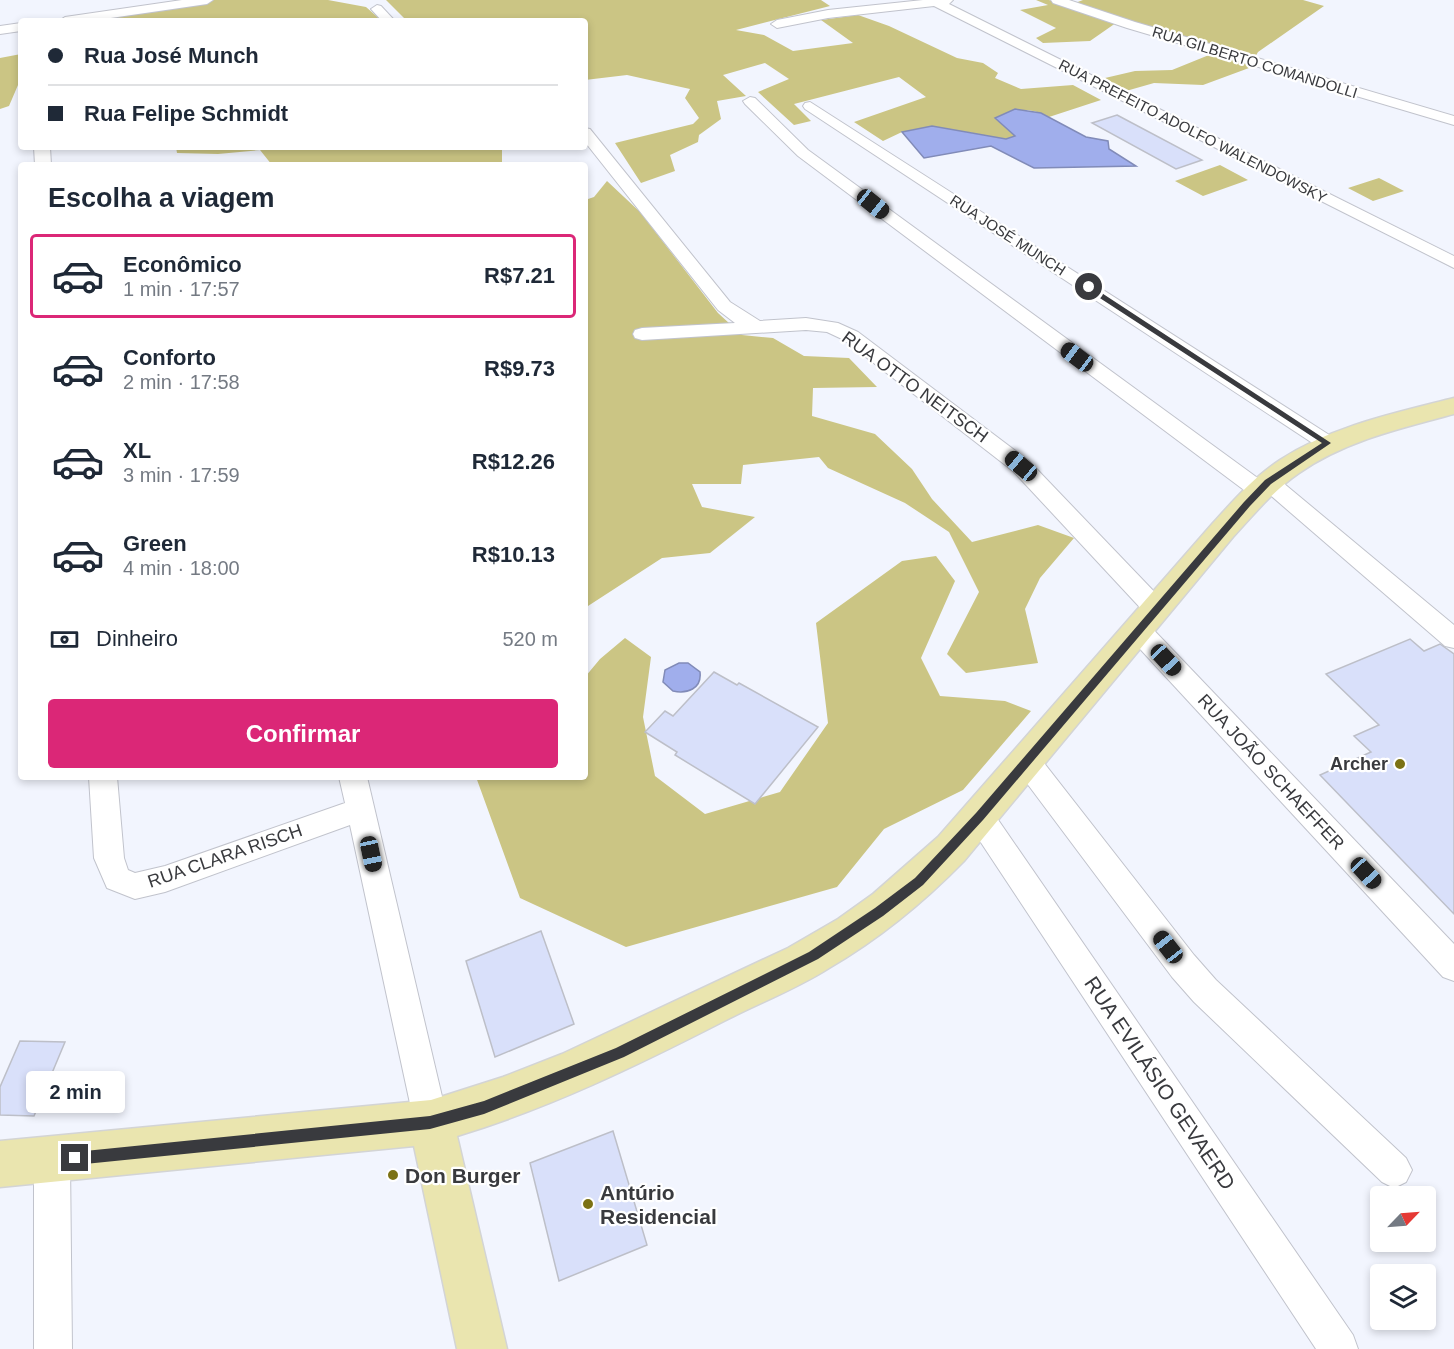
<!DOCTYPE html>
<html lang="pt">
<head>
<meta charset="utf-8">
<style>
	body { margin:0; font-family:Helvetica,sans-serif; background:#f6f6f7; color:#1f2937; height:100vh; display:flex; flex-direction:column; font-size:22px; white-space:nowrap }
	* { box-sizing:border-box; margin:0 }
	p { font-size:20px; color:#747a83 }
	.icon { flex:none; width:33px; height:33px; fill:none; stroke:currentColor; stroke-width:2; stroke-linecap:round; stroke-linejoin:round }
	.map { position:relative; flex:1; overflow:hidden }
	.drawer { position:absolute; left:18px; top:162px; width:570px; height:618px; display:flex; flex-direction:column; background:#fff; border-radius:6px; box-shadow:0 3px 9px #0003 }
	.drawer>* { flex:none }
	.top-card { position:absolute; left:18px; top:18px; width:570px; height:132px; border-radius:6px; box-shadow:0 3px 9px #0003; display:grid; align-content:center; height:132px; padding:0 30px; background:#fff }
	.needle { width:39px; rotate:65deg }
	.tools { position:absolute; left:1370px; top:1186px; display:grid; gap:12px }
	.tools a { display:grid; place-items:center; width:66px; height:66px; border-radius:6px; background:#fff; box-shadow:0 3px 9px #0003; font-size:30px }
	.end { position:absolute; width:27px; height:27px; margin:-14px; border:8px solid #393a3e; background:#fff; box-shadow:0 0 0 3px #fff }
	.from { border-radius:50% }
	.bubble { position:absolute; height:42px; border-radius:6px; background:#fff; box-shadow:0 3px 9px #0003; font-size:20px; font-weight:700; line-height:42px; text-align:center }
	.car { position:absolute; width:18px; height:36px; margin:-18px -9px; border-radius:8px; box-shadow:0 0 4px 2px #0007; background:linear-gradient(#222 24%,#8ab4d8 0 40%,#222 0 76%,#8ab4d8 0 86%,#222 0) }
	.top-card b { display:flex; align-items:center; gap:21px; height:57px; font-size:22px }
	.top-card b+b { border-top:2px solid #e0e1e3 }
	.top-card i { width:15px; height:15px; background:#1f2937 }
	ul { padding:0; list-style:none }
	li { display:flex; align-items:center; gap:18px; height:84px; margin:0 12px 9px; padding:0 18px; border:3px solid transparent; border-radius:6px }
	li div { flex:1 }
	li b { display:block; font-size:22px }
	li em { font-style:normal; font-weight:700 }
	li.on { border-color:#db2777 }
	li>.icon { width:54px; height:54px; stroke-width:1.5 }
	h2 { padding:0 30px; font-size:27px; line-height:72px }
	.pay { display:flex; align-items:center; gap:15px; height:66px; padding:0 30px; font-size:22px }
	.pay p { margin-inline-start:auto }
	.cta { display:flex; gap:12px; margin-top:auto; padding:12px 30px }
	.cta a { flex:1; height:69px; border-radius:6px; background:#db2777; color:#fff; font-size:24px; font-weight:700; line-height:69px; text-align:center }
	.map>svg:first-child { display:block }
	.green { fill:#cbc584 }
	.water { fill:#a0aeec; stroke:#818bb8; stroke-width:1.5 }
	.building { fill:#d9e0fa; stroke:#bdbfc8; stroke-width:1.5 }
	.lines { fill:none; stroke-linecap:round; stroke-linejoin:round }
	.minor-casing { stroke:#c1c3cc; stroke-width:2 }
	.major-casing { stroke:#d3d4d5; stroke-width:3 }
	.minor { fill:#fff; fill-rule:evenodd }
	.major { fill:#eae5af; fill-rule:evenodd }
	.route { fill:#393a3e }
	.poi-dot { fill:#7c7214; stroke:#fff; stroke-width:2 }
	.labels { text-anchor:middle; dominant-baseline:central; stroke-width:4.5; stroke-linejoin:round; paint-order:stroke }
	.far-street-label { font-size:15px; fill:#393a3e; stroke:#fff }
	.street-label { font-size:18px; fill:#393a3e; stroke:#fff }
	.poi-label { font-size:18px; font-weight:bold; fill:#393a3e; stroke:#fff; text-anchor:end }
	.near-street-label { font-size:21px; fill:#393a3e; stroke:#fff }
	.near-poi-label { font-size:21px; font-weight:bold; fill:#393a3e; stroke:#fff; text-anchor:start }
</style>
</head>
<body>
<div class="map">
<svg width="1454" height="1349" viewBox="0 0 1454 1349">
	<rect width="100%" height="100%" fill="#f2f5fe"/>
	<path class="green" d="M213 0H328L366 7 382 21H83Z
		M386 0H821L830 6 736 30 764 35 793 51 853 43 821 20 858 15 889 26 957 58 983 63 998 73 995 78 1021 89 1073 85 1101 100 1049 117C1029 106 1014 109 995 118L1016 137 1006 139 932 126 902 132 883 141 854 122 926 97 899 77 794 104 811 121 794 125 758 92 789 79 765 63 723 75 746 96 717 101 721 119 699 135 698 142 670 155 675 171 641 183 615 143 693 124 699 118 685 98 690 89 627 75 585 80V21H407Z
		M1036 0H1049L1067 6 1083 0H1303L1324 6 1258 52 1249 68 1203 85 1154 83 1126 91 1105 78 1135 71 1172 70 1209 55 1184 37 1123 18 1090 41 1043 43 1036 38 1056 28 1020 10 1048 5Z
		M21 54V78L9 106 0 109V58Z
		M176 147H502V165H272L260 150 218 154 177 153Z
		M1220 165 1248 180 1203 196 1175 181Z
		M1379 178 1404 191 1373 201 1348 188Z
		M607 181 640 212 718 313 742 335 773 338 804 356 849 358 877 387 813 388 812 416 875 434 912 469 932 499 972 542 1038 525 1074 538 1040 578 1025 609 1038 663 966 673 947 654 979 592 949 532 905 503 828 468 819 457 743 465 741 484H692L702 507 755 517 710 553 662 558 588 606 585 611V200L594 197Z
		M936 556 955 581 921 658 940 696 1005 701 1031 711 963 790 884 829 837 887 626 947 520 898 476 777H585V677L600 659 625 638 651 657 643 717 655 776 705 814 780 792 828 723 816 623 902 561Z"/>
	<path class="water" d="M1015 109 1041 113 1086 137 1108 141 1109 149 1136 166 1034 168 991 146 924 158 902 132 932 126 1006 139 1015 136 995 118Z
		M679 663H688L700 672C702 689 687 694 673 691L663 682 665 670Z"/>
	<path class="building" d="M1117 115 1202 160 1176 169 1092 123Z
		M1410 639 1424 651 1440 644 1454 654V914L1320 775 1371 752 1354 736 1379 725 1326 674Z
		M714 672 737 685 739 683 818 727 755 804 675 755 677 752 645 732 665 711 673 716Z
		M541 931 574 1024 495 1057 466 961Z
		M20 1041 65 1042 34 1116 0 1115V1087Z
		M613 1131 647 1245 559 1281 530 1163Z"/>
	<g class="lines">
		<defs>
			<path id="minor" d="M182 0H213L207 4 90 21H59L65 17Z
				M923 0H953L949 4 1454 256V268L934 6 828 18 777 28 771 24 777 20 828 10Z
				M1051 0H1069L1135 22 1454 116V125L1127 28 1053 3Z
				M377 5 381 6 395 21H382L371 9Z
				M21 23V31L0 34V26Z
				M750 97 755 98 808 150 1259 479 1268 475 1276 477 1454 625V648L1445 646 1269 494 1260 498 1252 496 798 156 745 104 743 101Z
				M810 102 1334 438 1337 443 1334 448 1327 450 1320 448 805 109 803 106 805 103Z
				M585 128 590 129 730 302 760 321 806 318 838 323 858 332 1029 461 1165 603 1168 609 1165 615 1156 618 1147 615 1013 471 844 340 827 332 806 330 642 340 635 338 633 334 635 330 642 328 735 323 718 310 585 142Z
				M34 147H50L51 165H35Z
				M1138 621 1147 623 1454 944V981L1443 977 1129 637 1126 630 1129 623Z
				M1027 751 1037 754 1194 955 1216 980 1406 1158 1412 1170 1406 1182 1394 1188 1382 1182 1194 1002 1172 977 1017 770 1013 762 1017 754Z
				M89 777H117L124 858 128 870 135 873 165 866 345 803 339 777H367L448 1122 443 1134 431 1139 419 1134 414 1122 350 825 165 892 135 899 107 888 94 858Z
				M980 805 990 808 1353 1335 1358 1349H1316L970 826 966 817 970 808Z
				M52 1143 64 1149 70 1161 72 1349H34V1161L40 1149Z"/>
			<path id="major" d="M1454 398V414C1401 428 1345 441 1299 473 1274 490 1254 514 1233 537L964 861C924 902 879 939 829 968 796 989 759 1003 724 1021 638 1065 550 1108 457 1136L507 1349H457L414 1146 0 1187V1141L431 1100 503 1077 562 1054 788 948 838 919 873 894 938 837 1213 523C1234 500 1254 477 1280 460 1332 426 1395 413 1454 398Z"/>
		</defs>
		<use href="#minor" class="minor-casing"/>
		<use href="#major" class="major-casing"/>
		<use href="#minor" class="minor"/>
		<use href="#major" class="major"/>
	</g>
	<path class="route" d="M1086 286H1091L1331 443 1271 484 1250 506 983 820 923 885 883 916 818 959 624 1057 484 1114 430 1129 75 1165 70 1163 68 1158 70 1154 75 1152 430 1116 484 1101 616 1048 809 952 875 908 915 878 976 813 1244 502 1265 480 1322 443 1086 289Z"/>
	<g class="poi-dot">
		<circle cx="1400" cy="764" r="6"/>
		<circle cx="393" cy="1175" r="6"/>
		<circle cx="588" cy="1204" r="6"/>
	</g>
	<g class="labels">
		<g class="far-street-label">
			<text transform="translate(1255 62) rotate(17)">RUA GILBERTO COMANDOLLI</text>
			<text transform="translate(1193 131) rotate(27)">RUA PREFEITO ADOLFO WALENDOWSKY</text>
			<text transform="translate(1008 235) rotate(33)">RUA JOSÉ MUNCH</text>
		</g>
		<g class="street-label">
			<text transform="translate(915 387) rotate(36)">RUA OTTO NEITSCH</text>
			<text transform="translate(1271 772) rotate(47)">RUA JOÃO SCHAEFFER</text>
			<text transform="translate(225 856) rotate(-19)">RUA CLARA RISCH</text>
		</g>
		<g class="poi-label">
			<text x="1388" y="764">Archer</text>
		</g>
		<g class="near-street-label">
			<text transform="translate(1160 1083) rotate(56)">RUA EVILÁSIO GEVAERD</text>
		</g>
		<g class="near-poi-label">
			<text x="405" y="1175">Don Burger</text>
			<text x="600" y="1192">Antúrio<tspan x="600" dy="24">Residencial</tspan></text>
		</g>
	</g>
</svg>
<div class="tools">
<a><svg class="needle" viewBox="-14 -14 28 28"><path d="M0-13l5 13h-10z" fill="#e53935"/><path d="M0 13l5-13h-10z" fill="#747a83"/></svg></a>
<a><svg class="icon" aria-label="layers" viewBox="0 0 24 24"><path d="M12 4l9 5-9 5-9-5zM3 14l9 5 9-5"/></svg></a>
</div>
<i class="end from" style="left:1089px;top:287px"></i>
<i class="end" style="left:75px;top:1158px"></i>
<div class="bubble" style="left:26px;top:1071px;width:99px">2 min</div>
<i class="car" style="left:873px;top:204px;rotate:129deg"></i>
<i class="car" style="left:1077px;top:357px;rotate:307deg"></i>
<i class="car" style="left:1021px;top:466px;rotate:310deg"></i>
<i class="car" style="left:1166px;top:660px;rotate:137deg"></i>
<i class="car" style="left:371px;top:854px;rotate:168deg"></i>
<i class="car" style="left:1366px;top:873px;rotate:137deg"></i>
<i class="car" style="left:1168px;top:947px;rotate:322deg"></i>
<div class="top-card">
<b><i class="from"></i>Rua José Munch</b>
<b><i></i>Rua Felipe Schmidt</b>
</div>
<section class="drawer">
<h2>Escolha a viagem</h2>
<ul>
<li class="on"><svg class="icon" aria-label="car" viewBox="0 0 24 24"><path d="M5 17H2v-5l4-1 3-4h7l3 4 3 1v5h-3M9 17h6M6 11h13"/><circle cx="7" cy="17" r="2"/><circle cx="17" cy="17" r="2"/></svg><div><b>Econômico</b><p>1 min · 17:57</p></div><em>R$7.21</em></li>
<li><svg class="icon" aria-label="car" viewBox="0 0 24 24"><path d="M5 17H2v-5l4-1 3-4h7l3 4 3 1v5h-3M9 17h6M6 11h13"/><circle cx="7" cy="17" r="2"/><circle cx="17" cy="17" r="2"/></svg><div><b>Conforto</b><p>2 min · 17:58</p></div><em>R$9.73</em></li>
<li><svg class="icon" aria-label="car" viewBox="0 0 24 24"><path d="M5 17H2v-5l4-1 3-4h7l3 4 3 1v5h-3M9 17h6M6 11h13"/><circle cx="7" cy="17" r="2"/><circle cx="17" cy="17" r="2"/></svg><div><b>XL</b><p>3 min · 17:59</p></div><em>R$12.26</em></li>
<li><svg class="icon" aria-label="car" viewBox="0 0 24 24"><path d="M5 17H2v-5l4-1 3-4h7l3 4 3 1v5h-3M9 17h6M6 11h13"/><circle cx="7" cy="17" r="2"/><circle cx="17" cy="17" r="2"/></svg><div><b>Green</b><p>4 min · 18:00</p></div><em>R$10.13</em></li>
</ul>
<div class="pay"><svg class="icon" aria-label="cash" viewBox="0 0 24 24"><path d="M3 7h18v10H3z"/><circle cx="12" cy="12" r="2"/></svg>Dinheiro<p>520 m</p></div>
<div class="cta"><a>Confirmar</a></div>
</section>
</div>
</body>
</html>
